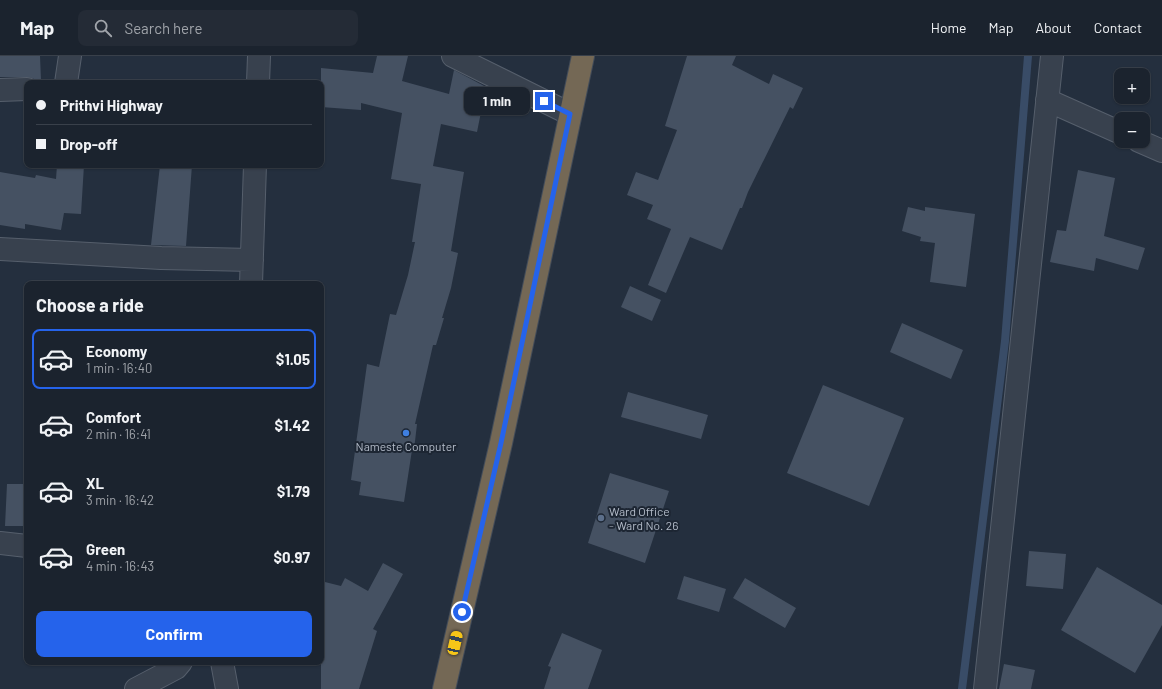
<!DOCTYPE html>
<html lang="en">
<head>
<meta charset="utf-8">
<style>
	body { margin:0; font-family:Barlow,sans-serif; background:#242b36; color:#f1f3f6; height:100vh; display:flex; flex-direction:column; font-size:15px; white-space:nowrap }
	* { box-sizing:border-box; margin:0 }
	p { font-size:13px; color:#a0a4aa }
	.icon { flex:none; width:22px; height:22px; fill:none; stroke:currentColor; stroke-width:2; stroke-linecap:round; stroke-linejoin:round }
	.map { position:relative; flex:1; overflow:hidden }
	.sheet { position:absolute; left:24px; top:225px; width:300px; height:384px; display:flex; flex-direction:column; background:#1b232e; border-radius:8px; box-shadow:0 1px 3px #0004,0 0 0 1px #39404a }
	.sheet>* { flex:none }
	.top-card { position:absolute; left:24px; top:24px; width:300px; height:88px; border-radius:8px; box-shadow:0 1px 3px #0004,0 0 0 1px #39404a; display:grid; align-content:center; height:88px; padding:0 12px; background:#1b232e }
	.buttons { position:absolute; left:1114px; top:12px; display:grid; gap:8px }
	.buttons a { display:grid; place-items:center; width:36px; height:36px; border-radius:8px; background:#1b232e; box-shadow:0 1px 3px #0004,0 0 0 1px #39404a; font-size:20px }
	.end { position:absolute; width:18px; height:18px; margin:-9px; border:5px solid #2563eb; background:#fff; box-shadow:0 0 0 2px #fff }
	.from { border-radius:50% }
	.bubble { position:absolute; height:28px; border-radius:8px; background:#1b232e; box-shadow:0 1px 3px #0004,0 0 0 1px #39404a; font-size:13px; font-weight:700; line-height:28px; text-align:center }
	.car { position:absolute; width:12px; height:24px; margin:-12px -6px; border-radius:5px; box-shadow:0 0 3px 1px #0007; background:linear-gradient(#f5c518 24%,#345 0 40%,#f5c518 0 76%,#345 0 86%,#f5c518 0) }
	.top-card b { display:flex; align-items:center; gap:14px; height:38px; font-size:15px }
	.top-card b+b { border-top:1px solid #39404a }
	.top-card i { width:10px; height:10px; background:#f1f3f6 }
	ul { padding:0; list-style:none }
	li { display:flex; align-items:center; gap:12px; height:60px; margin:0 8px 6px; padding:0 4px; border:2px solid transparent; border-radius:8px }
	li div { flex:1 }
	li b { display:block; font-size:15px }
	li em { font-style:normal; font-weight:700 }
	li.current { border-color:#2563eb }
	li>.icon { width:36px; height:36px; stroke-width:1.5 }
	h2 { padding:0 12px; font-size:18px; line-height:48px }
	.cta { display:flex; gap:8px; margin-top:auto; padding:8px 12px }
	.cta a { flex:1; height:46px; border-radius:8px; background:#2563eb; color:#fff; font-size:16px; font-weight:700; line-height:46px; text-align:center }
	header { display:flex; align-items:center; gap:24px; box-sizing:border-box; height:56px; padding:0 20px; background:#1b232e; border-bottom:1px solid #39404a }
	header strong { font-size:19px }
	nav { display:flex; gap:22px; margin-inline-start:auto; font-size:14px }
	.search { width:280px; height:36px; background:#242b36; display:flex; align-items:center; gap:10px; box-sizing:border-box; padding:0 14px; border-radius:8px; color:#a0a4aa; font-size:15px }
	.map>svg:first-child { display:block }
	.lines { fill:none; stroke-linecap:round; stroke-linejoin:round }
	.stream { stroke:#394c67; stroke-width:8 }
	.building { fill:#455162 }
	.street-casing { stroke:#565f6c; stroke-width:24 }
	.highway-casing { stroke:#434c59; stroke-width:24 }
	.street { stroke:#38414e; stroke-width:22 }
	.highway { stroke:#746855; stroke-width:22 }
	.route { stroke:#2563eb; stroke-width:5 }
	.shop-dot { fill:#3f7fe0; stroke:#1d2633; stroke-width:1.5 }
	.service-dot { fill:#5c6f8a; stroke:#1d2633; stroke-width:1.5 }
	.labels { text-anchor:middle; dominant-baseline:central; stroke-width:4; stroke-linejoin:round; paint-order:stroke }
	.poi-label { font-size:12px; fill:#b4bcc9; stroke:#1d2633 }
</style>
</head>
<body>
<header>
<strong>Map</strong>
<div class="search"><svg class="icon" aria-label="search" viewBox="0 0 24 24"><circle cx="10" cy="10" r="6"/><path d="M15 15l6 6"/></svg>Search here</div>
<nav><a>Home</a><a>Map</a><a>About</a><a>Contact</a></nav>
</header>
<div class="map">
<svg width="1162" height="633" viewBox="0 0 1162 633">
	<rect width="100%" height="100%" fill="#242f3e"/>
	<g class="lines">
		<path class="stream" d="M962 633 1005 285 1028 0"/>
	</g>
	<path class="building" d="M0 0H40L41 24H36L32 22 27 21H0Z
		M377 0H408L402 25 449 38 454 14 486 31 477 76 441 68 433 110 464 116 451 195 458 197 451 232 442 262H444L436 289H433L415 368H417L414 394H412L404 446 359 439 361 426 351 424 367 308 379 311 390 258 396 259 408 219 415 186H412L421 128 391 123 402 57 361 47V54L321 51V12L373 17Z
		M687 0H736L732 9 769 28 773 18 803 32 793 53 790 51 748 136 742 152H740L722 194 690 181 666 237 648 229 671 173 647 163 653 149 627 139 636 116 658 124 677 74 665 70Z
		M57 109H84L81 158 64 157 61 174 25 168V173L0 169V116L35 122 36 119 56 123Z
		M160 109H192L186 190 151 189Z
		M1078 114 1115 122 1104 180 1145 192 1138 214 1096 202 1094 215 1050 206 1057 174 1066 175Z
		M908 151 925 155V151L975 158 966 231 930 226 935 187 920 185 921 181 902 175Z
		M630 230 661 244 652 265 621 251Z
		M902 267 963 294 951 323 890 296Z
		M823 329 904 362 869 450 787 417Z
		M628 336 708 359 701 383 621 361Z
		M610 417 669 435 645 507 588 487Z
		M7 428H27V470H5Z
		M1029 495 1066 498 1063 533 1026 530Z
		M383 507 403 518 373 573 377 575 359 633H321V525L341 530 345 522 368 535Z
		M1097 511 1162 549V569L1135 617 1061 574Z
		M684 520 726 533 719 556 677 543Z
		M745 522 796 552 785 572 733 542Z
		M562 577 602 594 588 633H544L551 611 548 610Z
		M1004 608 1035 614 1031 633H999Z"/>
	<g class="lines">
		<defs>
			<path id="street" d="M453 0 570 58
				M66 27 70 0
				M258 27 259 0
				M0 34 27 33
				M1047 44 1121 77
				M1139 85 1162 95
				M0 193 161 202 252 204
				M251 228 255 109
				M0 487 27 490
				M222 606 227 633
				M136 633 176 612 181 606
				M985 633 1052 0"/>
			<path id="highway" d="M444 633 501 387 583 0"/>
		</defs>
		<use href="#street" class="street-casing"/>
		<use href="#highway" class="highway-casing"/>
		<use href="#street" class="street"/>
		<use href="#highway" class="highway"/>
	</g>
	<g class="lines">
		<path class="route" d="M462 556 501 387 570 58 544 45"/>
	</g>
	<circle class="shop-dot" cx="406" cy="377" r="4"/>
	<circle class="service-dot" cx="601" cy="462" r="4"/>
	<g class="labels">
		<g class="poi-label">
			<text x="406" y="390">Nameste Computer</text>
			<text x="609" y="455" text-anchor="start">Ward Office<tspan x="609" dy="14">- Ward No. 26</tspan></text>
		</g>
	</g>
</svg>
<div class="buttons">
<a>+</a>
<a>−</a>
</div>
<i class="end from" style="left:462px;top:556px"></i>
<i class="end" style="left:544px;top:45px"></i>
<div class="bubble" style="left:464px;top:31px;width:66px">1 min</div>
<i class="car" style="left:455px;top:587px;rotate:13deg"></i>
<div class="top-card">
<b><i class="from"></i>Prithvi Highway</b>
<b><i></i>Drop-off</b>
</div>
<section class="sheet">
<h2>Choose a ride</h2>
<ul>
<li class="current"><svg class="icon" aria-label="car" viewBox="0 0 24 24"><path d="M5 17H2v-5l4-1 3-4h7l3 4 3 1v5h-3M9 17h6M6 11h13"/><circle cx="7" cy="17" r="2"/><circle cx="17" cy="17" r="2"/></svg><div><b>Economy</b><p>1 min · 16:40</p></div><em>$1.05</em></li>
<li><svg class="icon" aria-label="car" viewBox="0 0 24 24"><path d="M5 17H2v-5l4-1 3-4h7l3 4 3 1v5h-3M9 17h6M6 11h13"/><circle cx="7" cy="17" r="2"/><circle cx="17" cy="17" r="2"/></svg><div><b>Comfort</b><p>2 min · 16:41</p></div><em>$1.42</em></li>
<li><svg class="icon" aria-label="car" viewBox="0 0 24 24"><path d="M5 17H2v-5l4-1 3-4h7l3 4 3 1v5h-3M9 17h6M6 11h13"/><circle cx="7" cy="17" r="2"/><circle cx="17" cy="17" r="2"/></svg><div><b>XL</b><p>3 min · 16:42</p></div><em>$1.79</em></li>
<li><svg class="icon" aria-label="car" viewBox="0 0 24 24"><path d="M5 17H2v-5l4-1 3-4h7l3 4 3 1v5h-3M9 17h6M6 11h13"/><circle cx="7" cy="17" r="2"/><circle cx="17" cy="17" r="2"/></svg><div><b>Green</b><p>4 min · 16:43</p></div><em>$0.97</em></li>
</ul>
<div class="cta"><a>Confirm</a></div>
</section>
</div>
</body>
</html>
